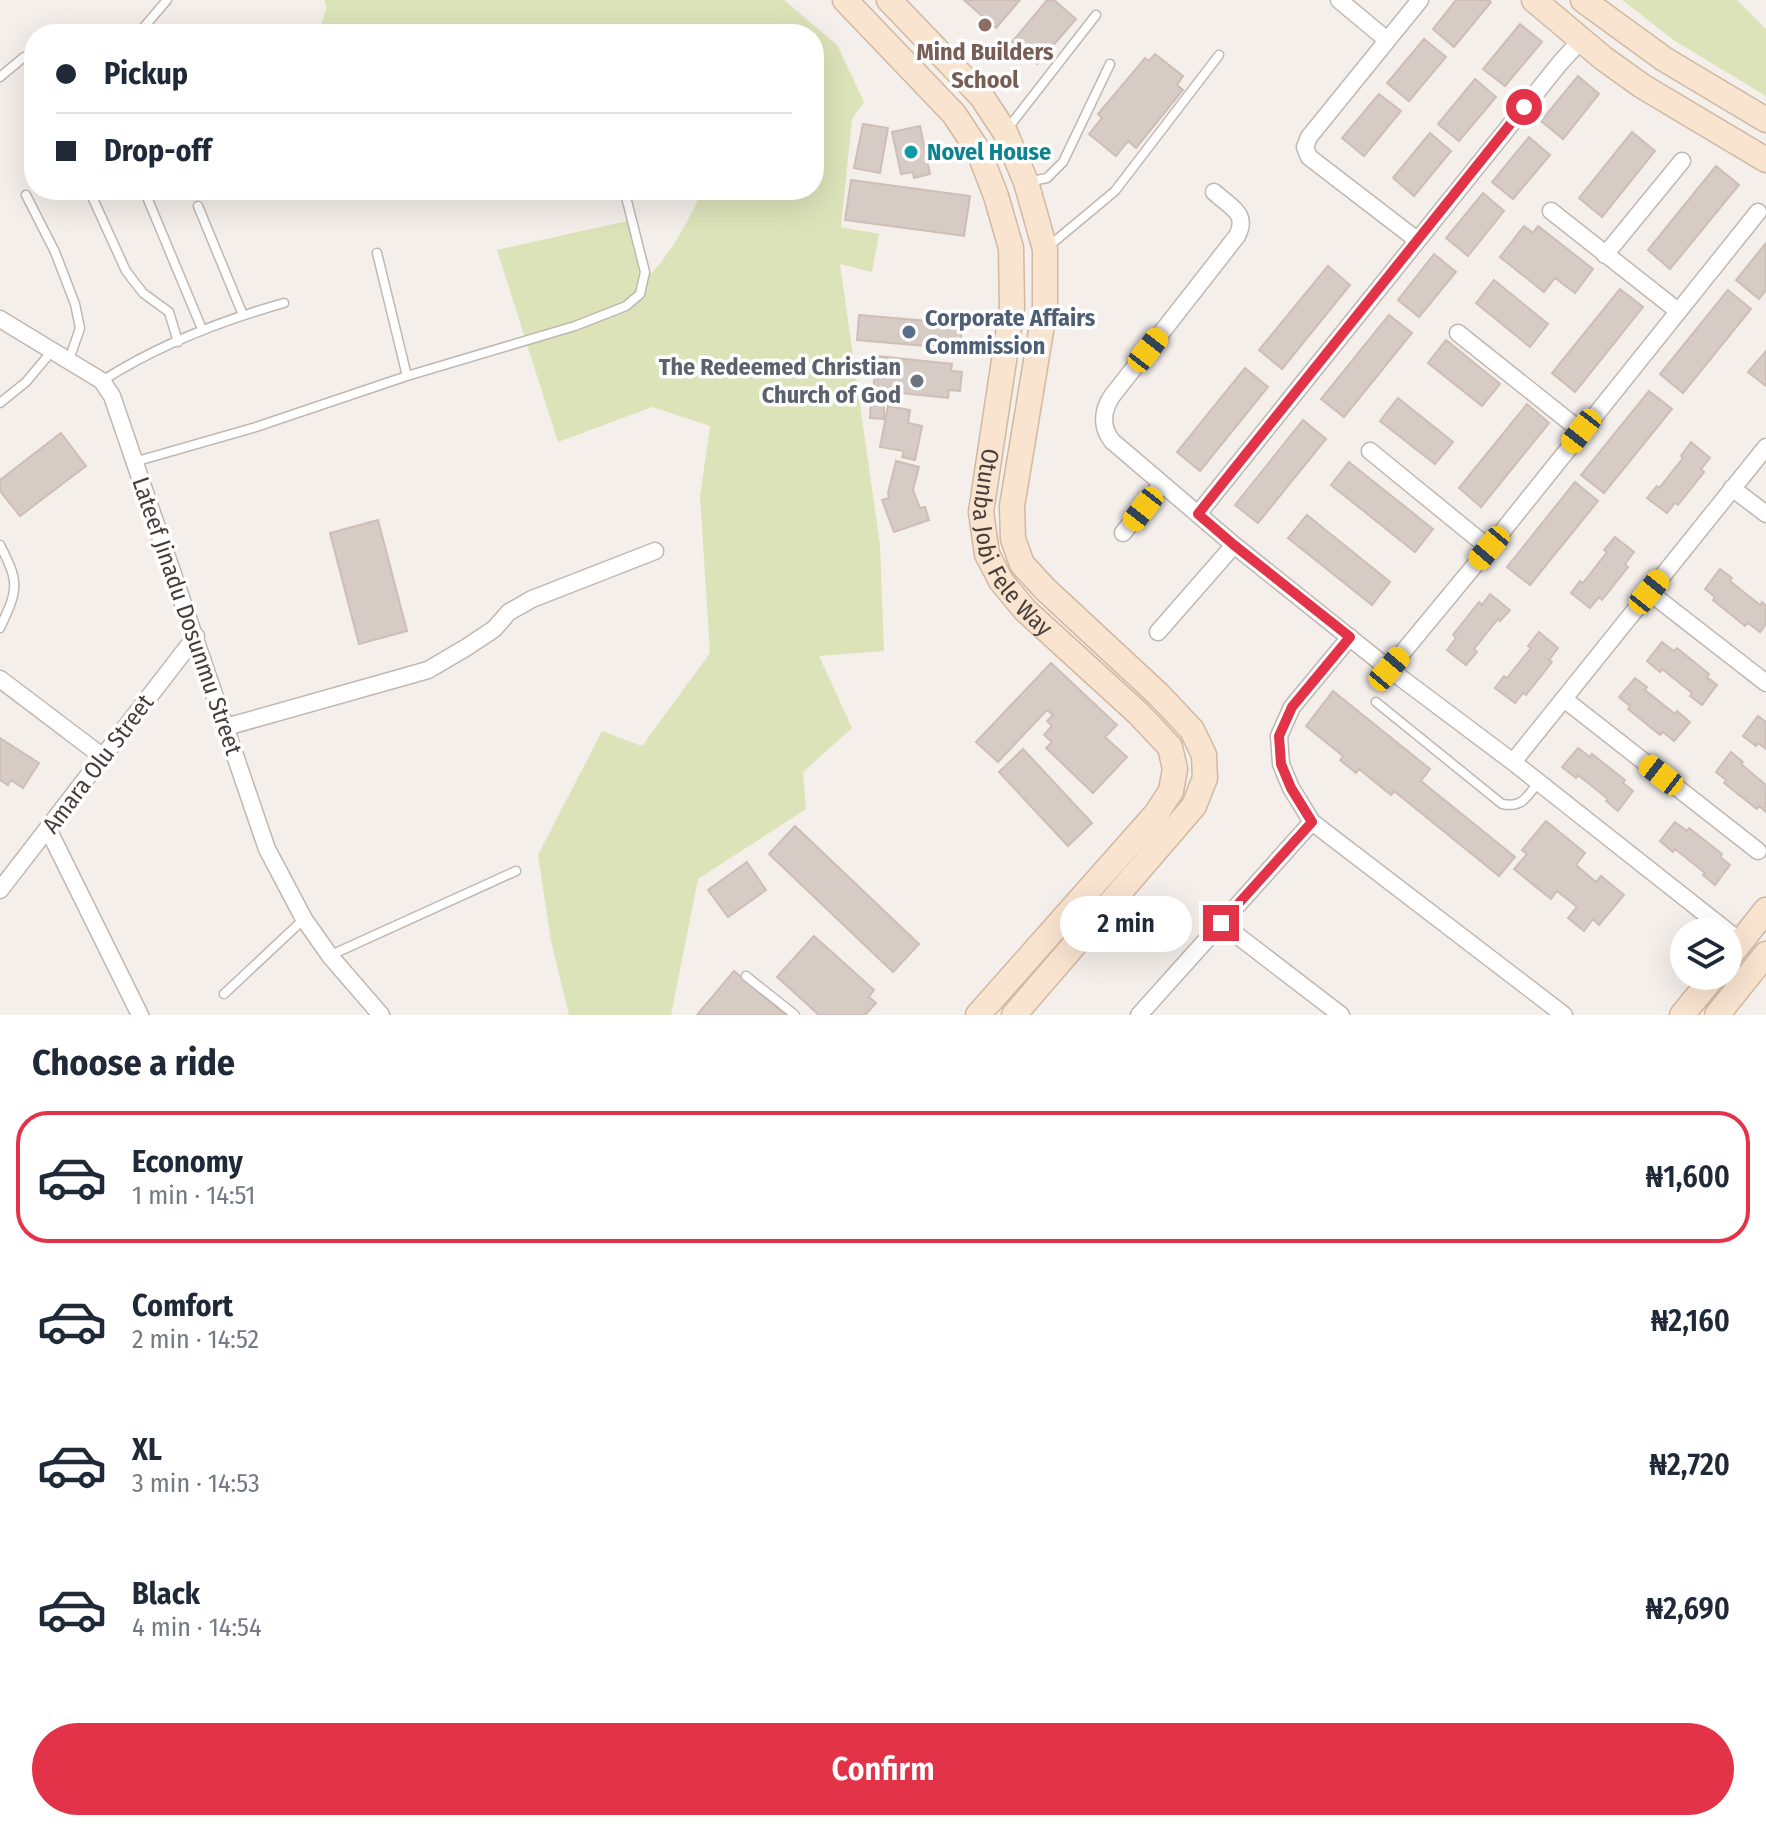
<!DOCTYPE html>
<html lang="en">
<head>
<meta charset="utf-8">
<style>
	body { margin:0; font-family:"Fira Sans Condensed",sans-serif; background:#f2f2f3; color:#1f2937; height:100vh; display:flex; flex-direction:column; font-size:30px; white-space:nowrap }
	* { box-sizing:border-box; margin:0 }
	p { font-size:26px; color:#747a83 }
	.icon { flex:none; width:44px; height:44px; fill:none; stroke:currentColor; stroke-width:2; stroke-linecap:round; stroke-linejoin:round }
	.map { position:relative; height:1015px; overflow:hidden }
	.sheet { display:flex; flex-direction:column; background:#fff; flex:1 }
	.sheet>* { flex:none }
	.banner { position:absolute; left:24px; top:24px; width:800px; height:176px; border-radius:32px; box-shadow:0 8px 32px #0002; display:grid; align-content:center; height:176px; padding:0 32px; background:#fff }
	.fabs { position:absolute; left:1670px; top:918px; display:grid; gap:16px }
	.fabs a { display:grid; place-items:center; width:72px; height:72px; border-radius:50%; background:#fff; box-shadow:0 8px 32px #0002; font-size:40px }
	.end { position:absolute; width:36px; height:36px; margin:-18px; border:10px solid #e33348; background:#fff; box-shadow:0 0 0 4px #fff }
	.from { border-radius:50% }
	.bubble { position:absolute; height:56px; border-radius:28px; background:#fff; box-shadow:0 8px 32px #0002; font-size:26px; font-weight:600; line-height:56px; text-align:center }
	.car { position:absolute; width:24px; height:48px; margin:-24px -12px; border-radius:10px; box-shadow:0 0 6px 2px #0007; background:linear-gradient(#f5c518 24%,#345 0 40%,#f5c518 0 76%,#345 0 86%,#f5c518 0) }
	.banner b { display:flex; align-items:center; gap:28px; height:76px; font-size:30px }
	.banner b+b { border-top:2px solid #e0e1e3 }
	.banner i { width:20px; height:20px; background:#1f2937 }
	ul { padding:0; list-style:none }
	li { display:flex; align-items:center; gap:24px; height:132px; margin:0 16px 12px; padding:0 16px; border:4px solid transparent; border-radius:32px }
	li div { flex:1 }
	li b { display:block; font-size:30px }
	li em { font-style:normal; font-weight:600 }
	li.active { border-color:#e33348 }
	li>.icon { width:72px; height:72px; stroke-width:1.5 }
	h2 { padding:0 32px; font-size:36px; line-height:96px }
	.action { display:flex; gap:16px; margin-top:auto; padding:16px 32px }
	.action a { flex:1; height:92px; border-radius:48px; background:#e33348; color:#fff; font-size:32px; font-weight:600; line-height:92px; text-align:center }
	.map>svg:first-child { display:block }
	.green { fill:#dce3b9 }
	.building { fill:#d7cbc5; stroke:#cebeb5; stroke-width:2 }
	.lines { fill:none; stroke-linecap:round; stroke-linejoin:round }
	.lane-casing { stroke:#c1b7b1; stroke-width:11 }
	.street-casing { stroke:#c1b7b1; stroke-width:19 }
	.secondary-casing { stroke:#d1b8a2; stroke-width:27 }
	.lane { stroke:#fff; stroke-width:8 }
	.street { stroke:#fff; stroke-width:16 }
	.secondary { stroke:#f9e4d0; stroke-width:24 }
	.route { stroke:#e33348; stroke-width:10 }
	.education-dot { fill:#8d6e63; stroke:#fff; stroke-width:3 }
	.culture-dot { fill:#0f9aa8; stroke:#fff; stroke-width:3 }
	.service-dot { fill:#5c6f8a; stroke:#fff; stroke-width:3 }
	.worship-dot { fill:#6b7280; stroke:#fff; stroke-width:3 }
	.labels { text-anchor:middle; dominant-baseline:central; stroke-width:7; stroke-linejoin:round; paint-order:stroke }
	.education-label { font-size:24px; font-weight:bold; fill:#785e54; stroke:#fff }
	.culture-label { font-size:24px; font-weight:bold; fill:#0d838f; stroke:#fff; text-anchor:start }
	.service-label { font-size:24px; font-weight:bold; fill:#4e5e75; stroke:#fff; text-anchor:start }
	.worship-label { font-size:24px; font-weight:bold; fill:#5b616d; stroke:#fff; text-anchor:end }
	.street-label { font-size:24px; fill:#473e3a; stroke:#fff }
</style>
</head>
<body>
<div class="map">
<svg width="1766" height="1015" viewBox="0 0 1766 1015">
	<rect width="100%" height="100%" fill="#f4efeb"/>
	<path class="green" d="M324 0H784L837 45 864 102 852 119 841 227 879 234 872 272 840 264 880 545 884 651 819 656 852 728 803 772 806 809 698 879 671 1015H569L551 941 538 855 602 731 642 746 710 653 700 497 710 426 652 407 558 442 497 250 636 219 651 274C673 249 689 221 702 190H814V34H318L327 7Z
		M1622 0H1737L1766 29V96L1675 41Z"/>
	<path class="building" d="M964 0H1020L996 28Z
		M1047 0H1054L1076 19 1037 64 1012 42Z
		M1456 0H1489L1491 2 1454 47 1433 29Z
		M1520 24 1542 42 1505 86 1483 69Z
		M1424 39 1446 57 1409 101 1387 83Z
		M1155 54 1183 76 1177 85 1183 90 1136 148 1128 141 1116 156 1089 134 1102 118 1098 114 1145 58 1149 61Z
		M1578 76 1599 94 1563 139 1541 121Z
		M1475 79 1496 97 1459 141 1438 124Z
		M1379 94 1401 111 1364 156 1342 138Z
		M863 124 888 128 880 173 854 168Z
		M920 126 930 174 914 178 913 172 901 174 892 132Z
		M1632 132 1655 151 1602 217 1579 198Z
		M1430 133 1451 151 1414 196 1393 178Z
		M1529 137 1550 155 1513 199 1492 182Z
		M1716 166 1739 185 1670 269 1648 250Z
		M851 180 970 196 964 236 845 220Z
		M1483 193 1504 211 1468 256 1446 238Z
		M1524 226 1533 233 1538 226 1593 269 1575 293 1555 278 1544 292 1500 257Z
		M1766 243V290L1759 299 1736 280Z
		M1434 254 1456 272 1419 317 1398 300Z
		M1328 266 1350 285 1282 369 1259 350Z
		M1494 280 1548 324 1530 347 1476 303Z
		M1620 289 1643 307 1575 392 1552 373Z
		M1728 290 1751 309 1683 393 1660 374Z
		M859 315 962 324 960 349 857 340Z
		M1389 315 1412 333 1344 417 1321 399Z
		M1446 340 1500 384 1482 406 1428 363Z
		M1766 351V386L1748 372Z
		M877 356 952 364 951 371 962 372 960 391 949 390 948 398 873 390Z
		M1245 368 1268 387 1200 471 1177 452Z
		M1649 391 1672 409 1604 493 1581 475Z
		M1398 398 1453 442 1435 464 1380 421Z
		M871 401 884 402V419L870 418Z
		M1527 404 1549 423 1481 507 1459 488Z
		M888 406 910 410 908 423 922 426 915 460 902 457 904 451 880 447Z
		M1303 420 1326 439 1258 523 1235 505Z
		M61 433 86 466 20 516 0 491V480Z
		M1691 442 1710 458 1701 469 1704 472 1678 505 1675 503 1667 513 1647 498 1657 486 1659 488 1683 458 1681 456Z
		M896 461 919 467 913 490 920 508 925 507 929 520 894 532 882 500 889 498 888 493Z
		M1349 462 1433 529 1415 552 1331 485Z
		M1575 482 1598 501 1530 585 1507 567Z
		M1307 515 1390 582 1372 605 1288 538Z
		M378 520 407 631 359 644 330 533Z
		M1615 537 1634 552 1625 564 1628 567 1602 600 1599 597 1590 608 1571 593 1580 581 1583 583 1607 552 1604 550Z
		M1720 569 1732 578 1730 581 1760 605 1762 602 1766 606V624L1760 632 1748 623 1745 626 1713 600 1715 597 1705 589Z
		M1490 594 1510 610 1500 621 1498 619 1474 649 1477 652 1466 665 1447 650 1456 638 1453 635 1479 602 1482 605Z
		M1539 632 1558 648 1549 660 1552 662 1526 695 1523 693 1515 703 1495 688 1504 676 1507 678 1531 648 1528 646Z
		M1662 642 1674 651 1677 648 1709 674 1707 677 1717 685 1702 705 1690 696 1692 693 1662 669 1660 672 1647 661Z
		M1051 663 1117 725 1105 737 1127 757 1093 793 1046 748 1052 742 1044 735 1052 726 1047 721 1053 715 1047 710 998 762 976 742Z
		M1635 678 1647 687 1645 690 1675 714 1677 711 1690 722 1674 741 1663 732 1660 735 1628 709 1630 706 1619 697Z
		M1333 691 1430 769 1421 781 1515 857 1499 876 1394 791 1391 795 1359 769 1356 773 1340 760 1343 756 1306 726Z
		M1758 716 1766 722V749L1758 743 1756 746 1743 736Z
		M0 738 39 763 23 788 11 780 8 785 0 780Z
		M1578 748 1590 757 1592 754 1625 780 1623 783 1633 791 1618 811 1606 801 1608 799 1578 775 1576 778 1562 767Z
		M1023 749 1092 823 1068 846 999 772Z
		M1731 752 1743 762 1741 764 1766 785V812L1759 806 1757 809 1724 783 1726 780 1716 772Z
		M1546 821 1585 853 1576 865 1596 882 1601 876 1624 895 1599 925 1593 919 1584 931 1568 918 1577 907 1557 891 1551 899 1514 869 1527 854 1522 850Z
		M1675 822 1687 831 1689 828 1722 854 1720 857 1730 865 1715 885 1703 875 1705 873 1675 849 1673 852 1660 841Z
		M795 826 919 944 893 972 769 854Z
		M747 862 766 890 728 917 708 890Z
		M814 936 874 990 869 997 876 1003 865 1015H819L777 977Z
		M734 971 786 1015H697Z"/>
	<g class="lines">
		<defs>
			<path id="lane" d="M138 34 167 0
				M0 77 24 57 34 54
				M1008 128 1096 15
				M1027 182 1047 178 1063 162 1110 64
				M89 190 126 271 143 293 169 312 178 342
				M144 190 202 329
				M26 195 55 252 75 304 80 328 69 360
				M198 206 243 315
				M1049 246 1115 191 1219 55
				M377 253 407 376
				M102 381C158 345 220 321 284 303
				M0 403 26 382 52 351
				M134 462 256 427 407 376 575 326 626 306 640 294 645 272 625 193
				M0 545C20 584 18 589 0 628
				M1376 702 1502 804C1523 808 1526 797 1538 783
				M331 955 516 871
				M746 976 795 1015
				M224 994 304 919"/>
			<path id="street" d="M1339 0 1387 40
				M1214 192C1230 207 1249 213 1237 236L1112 396C1102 411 1101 427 1112 441L1234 545 1389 669 1513 762 1741 942
				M1551 211 1678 311
				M1417 240 1309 157 1305 147 1309 137 1420 0
				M1605 255 1682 161
				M0 319 102 381 112 396 267 849 304 919 330 956 381 1015
				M1458 333 1581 431
				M1370 451 1489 548
				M1732 488 1766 514
				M1198 514 1560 63 1581 40
				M1123 533 1162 484
				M1649 592 1766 683
				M1158 632 1234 545
				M1350 637 1292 707 1279 736 1281 764 1291 788 1312 822 1564 1015
				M1389 669 1489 548 1758 212
				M0 679 103 757
				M1564 699 1758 851
				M226 727 428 670 467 647 494 629 509 612 532 599 655 551
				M1513 762 1766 447
				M48 829 140 1015
				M0 890 196 636
				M1221 923 1341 1015
				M1139 1015 1312 822"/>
			<g id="secondary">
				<path id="s1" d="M845 0 954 114 979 152 996 196 1011 248 1012 308 981 512 987 554 1001 581 1025 610 1139 714 1170 747 1175 769 1171 791 1156 814 978 1015"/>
				<path d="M889 0 982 97 1005 132 1026 182 1045 249V307L1012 506 1013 539 1022 564 1045 589 1159 695 1192 730 1204 755 1205 778 1194 806 1014 1015"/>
				<path d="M1534 0 1603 58 1642 86 1766 160"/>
				<path d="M1583 0 1664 59 1766 120"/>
				<path d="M1728 958 1766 910"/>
				<path d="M1682 1015 1714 976"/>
				<path d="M1717 1015 1766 954"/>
			</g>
		</defs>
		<use href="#lane" class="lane-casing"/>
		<use href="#street" class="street-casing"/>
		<use href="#secondary" class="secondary-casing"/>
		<use href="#lane" class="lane"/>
		<use href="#street" class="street"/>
		<use href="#secondary" class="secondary"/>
	</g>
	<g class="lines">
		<path class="route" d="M1221 923 1312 822 1291 788 1281 764 1279 736 1292 707 1350 637 1234 545 1198 514 1524 107"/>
	</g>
	<circle class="education-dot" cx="985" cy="25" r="8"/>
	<circle class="culture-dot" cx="911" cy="152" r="8"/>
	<circle class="service-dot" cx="909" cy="332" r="8"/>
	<circle class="worship-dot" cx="917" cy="381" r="8"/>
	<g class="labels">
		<g class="education-label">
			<text x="985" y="52">Mind Builders<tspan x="985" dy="28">School</tspan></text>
		</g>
		<g class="culture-label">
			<text x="927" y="152">Novel House</text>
		</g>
		<g class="service-label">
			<text x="925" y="318">Corporate Affairs<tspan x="925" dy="28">Commission</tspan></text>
		</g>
		<g class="worship-label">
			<text x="901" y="367">The Redeemed Christian<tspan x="901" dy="28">Church of God</tspan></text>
		</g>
		<g class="street-label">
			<text stroke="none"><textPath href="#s1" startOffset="610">Otunba Jobi Fele Way</textPath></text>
			<text transform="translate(187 616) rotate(71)">Lateef Jinadu Dosunmu Street</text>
			<text transform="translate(98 764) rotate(-53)">Amara Olu Street</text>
		</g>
	</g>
</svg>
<div class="fabs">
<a><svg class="icon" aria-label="layers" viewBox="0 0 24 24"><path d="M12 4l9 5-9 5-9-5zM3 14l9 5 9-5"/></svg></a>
</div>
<i class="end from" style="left:1524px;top:107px"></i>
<i class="end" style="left:1221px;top:923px"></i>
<div class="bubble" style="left:1060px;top:896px;width:132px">2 min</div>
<i class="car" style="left:1148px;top:350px;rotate:38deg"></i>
<i class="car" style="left:1581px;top:431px;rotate:218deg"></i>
<i class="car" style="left:1143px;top:509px;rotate:218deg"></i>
<i class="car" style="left:1489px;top:548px;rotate:220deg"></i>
<i class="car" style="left:1649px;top:592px;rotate:39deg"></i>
<i class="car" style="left:1389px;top:669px;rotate:40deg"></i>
<i class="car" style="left:1661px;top:775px;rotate:308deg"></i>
<div class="banner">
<b><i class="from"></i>Pickup</b>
<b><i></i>Drop-off</b>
</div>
</div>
<section class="sheet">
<h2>Choose a ride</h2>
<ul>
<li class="active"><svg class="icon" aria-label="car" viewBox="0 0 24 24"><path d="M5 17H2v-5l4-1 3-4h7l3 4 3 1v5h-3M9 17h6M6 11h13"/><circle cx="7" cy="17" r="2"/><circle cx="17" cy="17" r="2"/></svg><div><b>Economy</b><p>1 min · 14:51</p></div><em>₦1,600</em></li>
<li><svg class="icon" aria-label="car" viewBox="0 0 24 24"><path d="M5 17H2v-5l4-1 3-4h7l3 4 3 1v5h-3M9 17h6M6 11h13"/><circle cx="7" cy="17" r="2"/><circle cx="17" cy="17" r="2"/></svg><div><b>Comfort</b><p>2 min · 14:52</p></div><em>₦2,160</em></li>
<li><svg class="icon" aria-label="car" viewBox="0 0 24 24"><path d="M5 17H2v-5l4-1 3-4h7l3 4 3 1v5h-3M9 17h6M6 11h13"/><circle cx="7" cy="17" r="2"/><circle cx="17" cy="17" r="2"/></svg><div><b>XL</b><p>3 min · 14:53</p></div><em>₦2,720</em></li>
<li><svg class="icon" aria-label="car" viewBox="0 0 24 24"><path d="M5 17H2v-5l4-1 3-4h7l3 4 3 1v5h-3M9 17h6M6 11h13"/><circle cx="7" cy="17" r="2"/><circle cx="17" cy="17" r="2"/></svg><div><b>Black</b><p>4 min · 14:54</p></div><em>₦2,690</em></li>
</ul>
<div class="action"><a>Confirm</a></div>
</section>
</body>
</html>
